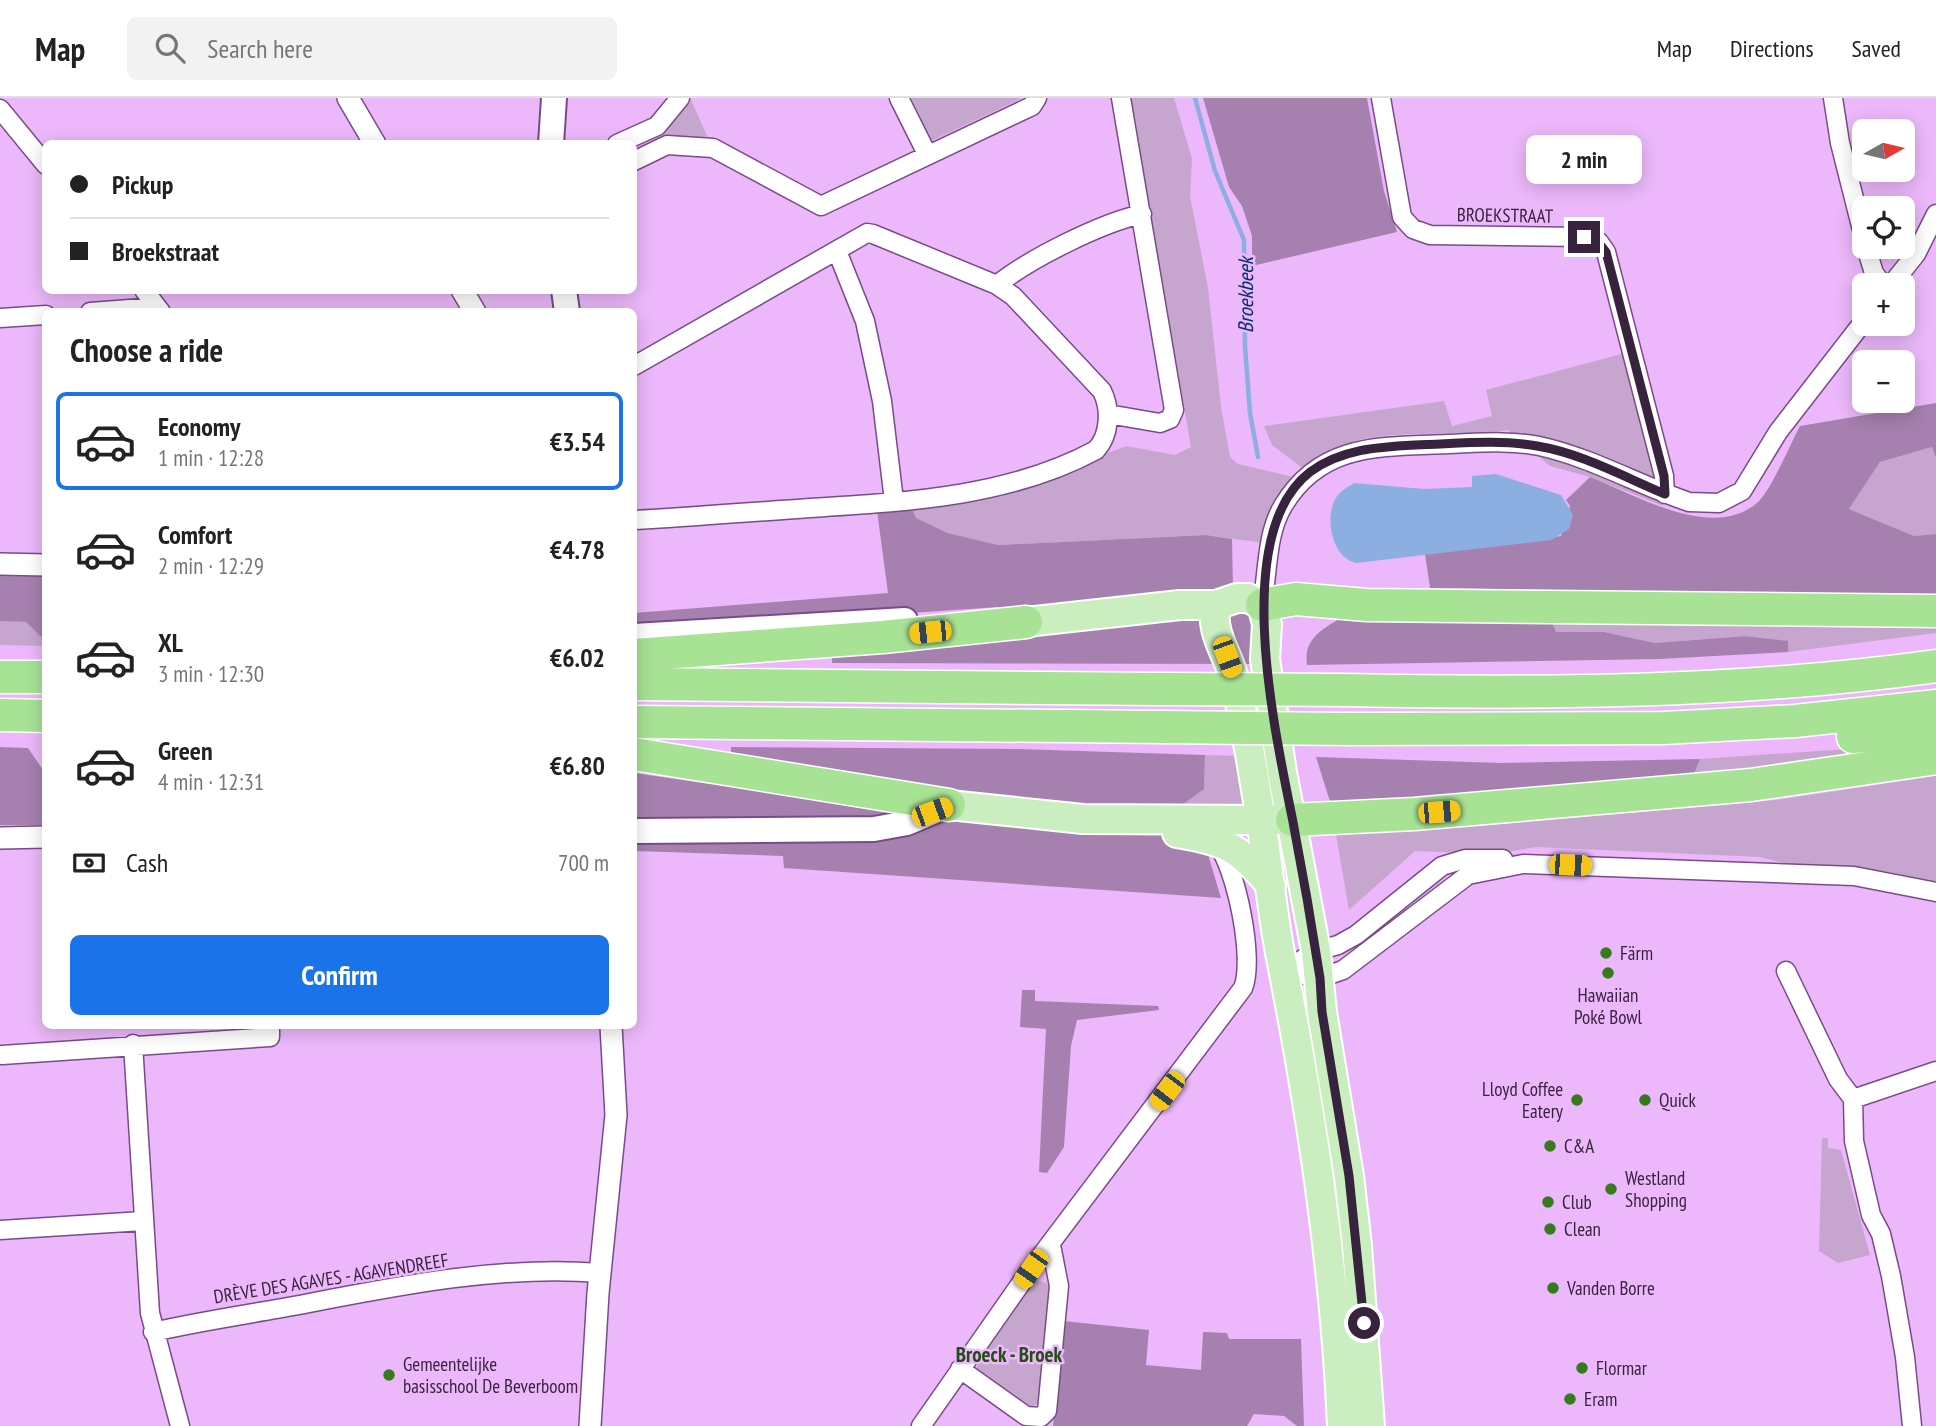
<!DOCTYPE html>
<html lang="en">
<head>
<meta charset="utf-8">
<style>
	body { margin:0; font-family:"PT Sans Narrow",sans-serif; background:#f2f2f2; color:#222; height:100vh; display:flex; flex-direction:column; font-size:26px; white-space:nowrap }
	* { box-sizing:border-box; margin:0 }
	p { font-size:23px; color:#767676 }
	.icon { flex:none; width:38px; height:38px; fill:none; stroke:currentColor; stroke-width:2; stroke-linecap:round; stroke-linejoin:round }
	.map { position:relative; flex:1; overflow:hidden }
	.drawer { position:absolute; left:42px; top:210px; width:595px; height:721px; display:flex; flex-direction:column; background:#fff; border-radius:10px; box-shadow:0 4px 18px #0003 }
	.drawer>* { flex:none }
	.banner { position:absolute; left:42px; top:42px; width:595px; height:154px; border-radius:10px; box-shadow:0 4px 18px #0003; display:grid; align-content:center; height:154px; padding:0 28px; background:#fff }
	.needle { width:46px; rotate:82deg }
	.fabs { position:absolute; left:1852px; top:21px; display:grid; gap:14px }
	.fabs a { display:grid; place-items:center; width:63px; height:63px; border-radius:10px; background:#fff; box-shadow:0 4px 18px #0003; font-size:35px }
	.end { position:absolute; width:32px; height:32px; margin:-16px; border:9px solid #37233d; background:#fff; box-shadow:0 0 0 4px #fff }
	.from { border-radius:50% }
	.bubble { position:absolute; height:49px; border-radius:10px; background:#fff; box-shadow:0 4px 18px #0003; font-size:23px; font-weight:700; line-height:49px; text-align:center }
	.car { position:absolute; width:21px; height:42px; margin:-21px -10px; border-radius:9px; box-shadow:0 0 5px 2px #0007; background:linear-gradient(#f5c518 24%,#345 0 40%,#f5c518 0 76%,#345 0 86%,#f5c518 0) }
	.banner b { display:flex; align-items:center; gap:24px; height:66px; font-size:26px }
	.banner b+b { border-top:2px solid #e0e0e0 }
	.banner i { width:18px; height:18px; background:#222 }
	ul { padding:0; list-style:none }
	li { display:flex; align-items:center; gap:21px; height:98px; margin:0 14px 10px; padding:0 14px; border:4px solid transparent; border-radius:10px }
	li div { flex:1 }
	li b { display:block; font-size:26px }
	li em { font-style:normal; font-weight:700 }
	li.current { border-color:#1a73e8 }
	li>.icon { width:63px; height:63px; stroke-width:1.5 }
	h2 { padding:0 28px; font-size:32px; line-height:84px }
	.pay { display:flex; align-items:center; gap:18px; height:77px; padding:0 28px; font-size:26px }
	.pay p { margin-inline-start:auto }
	.primary-button { display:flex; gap:14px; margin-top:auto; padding:14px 28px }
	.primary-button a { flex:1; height:80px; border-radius:10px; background:#1a73e8; color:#fff; font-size:28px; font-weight:700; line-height:80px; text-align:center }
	header { display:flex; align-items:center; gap:42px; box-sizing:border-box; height:98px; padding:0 35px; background:#fff; border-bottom:2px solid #e0e0e0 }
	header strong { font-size:33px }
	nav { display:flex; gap:38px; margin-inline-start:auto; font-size:24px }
	.search { width:490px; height:63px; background:#f2f2f2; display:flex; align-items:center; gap:18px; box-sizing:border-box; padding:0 24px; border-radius:10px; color:#767676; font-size:26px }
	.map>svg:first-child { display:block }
	.green { fill:#c6a6cf }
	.forest { fill:#a681b0 }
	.water { fill:#8daee0 }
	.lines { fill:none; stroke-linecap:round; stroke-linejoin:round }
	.stream { stroke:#8daee0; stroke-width:4.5 }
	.minor-casing { stroke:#7a4b88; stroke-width:21 }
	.tertiary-casing { stroke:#7a4b88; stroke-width:24 }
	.secondary-casing { stroke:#7a4b88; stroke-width:28 }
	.primary-casing { stroke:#fff; stroke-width:32 }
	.motorway-casing { stroke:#fff; stroke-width:35 }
	.minor { stroke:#fff; stroke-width:18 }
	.tertiary { stroke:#fff; stroke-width:21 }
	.secondary { stroke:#fff; stroke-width:24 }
	.primary { stroke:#caeebf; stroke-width:28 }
	.motorway { stroke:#a7e295; stroke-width:32 }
	.motorway-bridge-casing { stroke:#fff; stroke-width:35; stroke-linecap:butt }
	.motorway-bridge { stroke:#a7e295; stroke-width:32 }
	.route { stroke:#37233d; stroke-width:9 }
	.poi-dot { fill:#367a1b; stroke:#ecb8fb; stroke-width:2.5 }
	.labels { text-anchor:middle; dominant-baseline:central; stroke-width:5; stroke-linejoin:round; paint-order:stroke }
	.street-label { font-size:19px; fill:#37233d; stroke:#ecb8fb }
	.poi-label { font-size:19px; fill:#37233d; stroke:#ecb8fb; text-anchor:start }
	.water-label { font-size:21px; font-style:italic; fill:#06306a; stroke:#ecb8fb }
	.neighbourhood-label { font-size:21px; font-weight:bold; fill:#234e13; stroke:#ecb8fb }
</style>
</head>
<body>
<header>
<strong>Map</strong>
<div class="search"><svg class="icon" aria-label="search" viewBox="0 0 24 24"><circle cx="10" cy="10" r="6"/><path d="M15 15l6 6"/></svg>Search here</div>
<nav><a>Map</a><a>Directions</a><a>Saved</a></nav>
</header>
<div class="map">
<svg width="1936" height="1328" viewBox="0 0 1936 1328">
	<rect width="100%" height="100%" fill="#ecb8fb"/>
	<path class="green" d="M685 0H690L709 42 669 43 663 34Z
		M911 0H1022L931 43Z
		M1130 0H1174L1192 61 1190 98 1208 190 1221 309 1230 359 1238 366 1293 379 1275 408 1264 445 1206 437 998 447 948 435 916 420 912 411 1008 394 1126 348 1175 357 1191 349Z
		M1625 255 1663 408 1590 379 1550 368 1508 332C1458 339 1392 330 1345 346 1330 352 1315 361 1301 369L1272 347 1264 328 1444 303 1452 328 1492 318 1486 292Z
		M1932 349 1936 360V436L1914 438 1849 411 1880 364Z
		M1550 520 1936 523V535L1788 554 1787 543 1745 538 1655 545 1604 534H1555Z
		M0 523 26 524 40 538H45V548L0 547Z
		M1936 645 1692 681 1700 661Z
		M1205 657 1240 658 1245 711H1176L1204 691Z
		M1936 678V784L1883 773 1788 766 1760 759 1536 749 1494 756 1415 753 1349 812 1336 737 1469 729 1776 702Z
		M1822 1040H1828V1050L1841 1052 1870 1157 1838 1165 1819 1153Z
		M1036 1182 1047 1185 1050 1192 1040 1305 1031 1309 976 1275 979 1260 1030 1184Z"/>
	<path class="forest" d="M1203 0H1367L1384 93 1397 134 1252 168V138L1242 108 1229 89Z
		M1936 305V360L1932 349 1880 364 1849 411 1914 438 1936 436V498L1430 490 1425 456 1561 438 1570 408 1566 402 1590 379C1636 397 1713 444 1758 404 1770 394 1791 345 1800 328Z
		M912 411 916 420 948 435 998 447 1206 437 1232 441 1233 489 1257 527 1258 566 832 565V555L1000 538 998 509 634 534V515L888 495 877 413Z
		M0 472H45V538H40L26 524 0 523Z
		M1344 518 1550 520 1556 534H1604L1655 545 1745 538 1788 543V554L1660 561 1307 567C1303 540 1323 531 1344 518Z
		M0 649 28 650 45 675V727H0Z
		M731 649 1018 651 1205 657 1204 691 1175 712 1207 753 1221 800 784 770 783 758 634 753V675L732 689Z
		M1316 659 1502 665 1700 661 1692 681 1332 710Z
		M1022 892H1035V903L1158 908 1159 912 1077 922 1071 948 1064 1049 1047 1075 1039 1074 1046 931 1020 929Z
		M1064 1223 1149 1232 1146 1267 1201 1272 1203 1234 1227 1235 1229 1241H1301L1304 1328H1297L1284 1318 1254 1316 1247 1328H1053Z"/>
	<path class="water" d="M1496 376 1561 397 1573 417 1569 431 1551 442 1356 465C1333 460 1325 423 1334 404 1337 395 1346 390 1354 385L1424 391 1472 389V378Z"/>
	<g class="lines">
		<path class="stream" d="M1195 0 1215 73 1244 142 1245 248 1250 315 1258 359"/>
		<defs>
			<path id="minor" d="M899 0 927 56
				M1381 0 1402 119 1413 131 1430 137 1584 139 1599 144 1606 154 1664 378 1665 396
				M1833 0 1840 45 1864 140
				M0 11 46 67
				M617 46 657 28 680 0
				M634 63 667 47 713 50 821 108 1032 8 1037 0
				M1866 149 1874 175 1883 187
				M837 153 865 223 882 303 894 403
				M997 187C1029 161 1101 125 1142 116
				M1891 187 1916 156 1936 116
				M144 192 161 214
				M90 214 157 209
				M0 220 46 217
				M634 268 867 135 873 136 997 187 1013 198 1102 293C1111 311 1110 337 1096 352 1009 399 906 404 810 410 751 414 692 419 634 422
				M1108 316 1160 325 1170 321 1174 312 1121 0
				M1262 507C1268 475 1266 436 1283 408 1321 344 1382 349 1448 346 1478 345 1509 342 1539 348 1590 359 1639 387 1689 404L1719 405 1742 393 1778 334 1864 223
				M1284 873 1320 880 1343 872 1468 777 1523 766 1854 778 1936 794
				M1284 873 1316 853 1338 847 1356 837 1442 768 1465 761H1503
				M1786 873 1838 981 1853 1001 1854 1043 1871 1117 1881 1136 1891 1178 1905 1259 1912 1328
				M133 946 150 1215 180 1328
				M2 957 270 939V928
				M1853 1001 1936 973
				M0 1132 143 1123
				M153 1234C201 1223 250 1216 299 1207 397 1188 500 1167 600 1175
				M960 1271 1026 1318 1041 1319 1047 1313 1059 1188 1051 1147
				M921 1328 1031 1171 1243 890C1255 861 1236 770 1217 746"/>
			<path id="tertiary" d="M348 0 375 46
				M462 192 475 214
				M0 466 46 467
				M0 740 46 739
				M590 1328 598 1195 616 1017 611 928"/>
			<path id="secondary" d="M551 46 554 0
				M564 192 567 214
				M634 538 905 522
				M634 733 874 731 907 725 949 707"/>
			<path id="primary" d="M1216 507C1210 534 1226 552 1233 577 1243 614 1250 654 1256 692 1266 746 1270 801 1280 855 1311 1012 1335 1167 1342 1328
				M1026 524 1180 507H1216L1237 500H1248L1262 507 1267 526 1265 561 1282 674 1316 853 1322 914 1349 1078 1357 1147 1370 1328
				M949 707 1083 721 1278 722
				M1177 735C1225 743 1240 749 1271 788"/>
			<path id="motorway" d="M1262 507 1296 501 1367 507 1936 513
				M634 557 883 539 1026 524
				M0 579H46
				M634 586 1159 591
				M1344 592C1542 596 1739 595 1936 568
				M0 617 46 618
				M634 624 1162 629
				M1350 631 1664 630 1795 623 1936 608
				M1853 639 1936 632
				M634 656 949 707
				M1292 722 1414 716 1751 687 1936 660"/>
		</defs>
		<use href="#minor" class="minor-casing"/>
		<use href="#tertiary" class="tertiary-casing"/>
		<use href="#secondary" class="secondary-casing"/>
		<use href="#primary" class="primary-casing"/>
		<use href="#motorway" class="motorway-casing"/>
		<use href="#minor" class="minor"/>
		<use href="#tertiary" class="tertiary"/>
		<use href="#secondary" class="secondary"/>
		<use href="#primary" class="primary"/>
		<use href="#motorway" class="motorway"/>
		<defs>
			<path id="motorway-bridge" d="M1159 591 1344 592
				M1162 629 1350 631"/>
		</defs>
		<use href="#motorway-bridge" class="motorway-bridge-casing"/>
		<use href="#motorway-bridge" class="motorway-bridge"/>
	</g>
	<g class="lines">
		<path class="route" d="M1364 1225 1349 1078 1322 914 1320 880C1312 828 1303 776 1293 724 1276 638 1229 436 1310 374 1341 351 1378 349 1415 347 1455 346 1497 341 1537 348 1581 355 1624 379 1665 396L1664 378 1606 154 1598 144 1584 139"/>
	</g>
	<g class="poi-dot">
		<circle cx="1606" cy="855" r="7"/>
		<circle cx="1608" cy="875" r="7"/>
		<circle cx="1577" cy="1002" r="7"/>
		<circle cx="1645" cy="1002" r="7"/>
		<circle cx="1550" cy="1048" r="7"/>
		<circle cx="1611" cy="1091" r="7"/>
		<circle cx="1548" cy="1104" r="7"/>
		<circle cx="1550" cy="1131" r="7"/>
		<circle cx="1553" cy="1190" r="7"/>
		<circle cx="1582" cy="1270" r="7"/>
		<circle cx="389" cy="1277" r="7"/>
		<circle cx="1570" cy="1301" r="7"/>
	</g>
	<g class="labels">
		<g class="street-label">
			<text transform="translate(1505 117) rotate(1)">BROEKSTRAAT</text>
			<text transform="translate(331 1180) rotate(-9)">DRÈVE DES AGAVES - AGAVENDREEF</text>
		</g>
		<g class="poi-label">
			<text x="1620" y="855">Färm</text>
			<text x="1608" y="897" text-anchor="middle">Hawaiian<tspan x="1608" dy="22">Poké Bowl</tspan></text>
			<text x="1563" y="991" text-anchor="end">Lloyd Coffee<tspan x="1563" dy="22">Eatery</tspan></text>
			<text x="1659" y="1002">Quick</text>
			<text x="1564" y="1048">C&amp;A</text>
			<text x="1625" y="1080">Westland<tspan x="1625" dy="22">Shopping</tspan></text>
			<text x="1562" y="1104">Club</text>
			<text x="1564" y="1131">Clean</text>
			<text x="1567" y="1190">Vanden Borre</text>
			<text x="403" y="1266">Gemeentelijke<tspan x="403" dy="22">basisschool De Beverboom</tspan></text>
			<text x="1596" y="1270">Flormar</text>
			<text x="1584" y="1301">Eram</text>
		</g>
		<g class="water-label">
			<text transform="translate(1245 197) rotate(-90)">Broekbeek</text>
		</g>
		<g class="neighbourhood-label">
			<text x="1009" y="1256">Broeck - Broek</text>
		</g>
	</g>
</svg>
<div class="fabs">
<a><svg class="needle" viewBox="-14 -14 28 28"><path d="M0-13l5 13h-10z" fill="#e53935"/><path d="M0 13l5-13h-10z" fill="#767676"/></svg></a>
<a><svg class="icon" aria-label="locate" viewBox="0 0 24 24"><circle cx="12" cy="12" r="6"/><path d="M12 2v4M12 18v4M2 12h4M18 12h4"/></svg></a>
<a>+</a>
<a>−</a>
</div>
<i class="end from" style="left:1364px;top:1225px"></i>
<i class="end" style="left:1584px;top:139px"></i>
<div class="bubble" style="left:1526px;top:37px;width:116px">2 min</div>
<i class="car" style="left:930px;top:534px;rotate:264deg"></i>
<i class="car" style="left:1227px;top:559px;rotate:160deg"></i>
<i class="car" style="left:932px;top:714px;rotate:70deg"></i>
<i class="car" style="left:1439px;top:714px;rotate:85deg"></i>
<i class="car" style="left:1570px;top:767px;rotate:92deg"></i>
<i class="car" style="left:1167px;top:993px;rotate:217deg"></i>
<i class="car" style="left:1031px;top:1171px;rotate:215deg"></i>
<div class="banner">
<b><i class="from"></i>Pickup</b>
<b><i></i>Broekstraat</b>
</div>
<section class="drawer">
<h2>Choose a ride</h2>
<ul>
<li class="current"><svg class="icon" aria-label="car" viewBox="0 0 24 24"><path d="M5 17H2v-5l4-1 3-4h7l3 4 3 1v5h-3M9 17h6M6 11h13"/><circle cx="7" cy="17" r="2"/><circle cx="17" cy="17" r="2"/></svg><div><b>Economy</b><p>1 min · 12:28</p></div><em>€3.54</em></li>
<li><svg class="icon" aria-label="car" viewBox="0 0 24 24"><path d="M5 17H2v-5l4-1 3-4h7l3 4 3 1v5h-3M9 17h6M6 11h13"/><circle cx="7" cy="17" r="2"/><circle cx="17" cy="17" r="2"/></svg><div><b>Comfort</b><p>2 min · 12:29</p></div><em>€4.78</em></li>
<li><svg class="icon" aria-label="car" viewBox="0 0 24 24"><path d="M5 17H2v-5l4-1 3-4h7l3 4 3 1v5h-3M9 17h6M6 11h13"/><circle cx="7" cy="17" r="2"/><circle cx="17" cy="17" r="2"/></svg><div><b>XL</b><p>3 min · 12:30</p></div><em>€6.02</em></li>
<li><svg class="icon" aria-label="car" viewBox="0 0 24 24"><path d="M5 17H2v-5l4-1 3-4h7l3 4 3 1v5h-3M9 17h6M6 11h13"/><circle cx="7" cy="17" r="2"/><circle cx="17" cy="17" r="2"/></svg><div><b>Green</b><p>4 min · 12:31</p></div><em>€6.80</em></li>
</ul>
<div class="pay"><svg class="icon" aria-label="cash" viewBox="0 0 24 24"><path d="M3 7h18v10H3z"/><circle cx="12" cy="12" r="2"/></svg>Cash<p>700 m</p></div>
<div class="primary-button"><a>Confirm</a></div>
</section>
</div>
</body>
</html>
